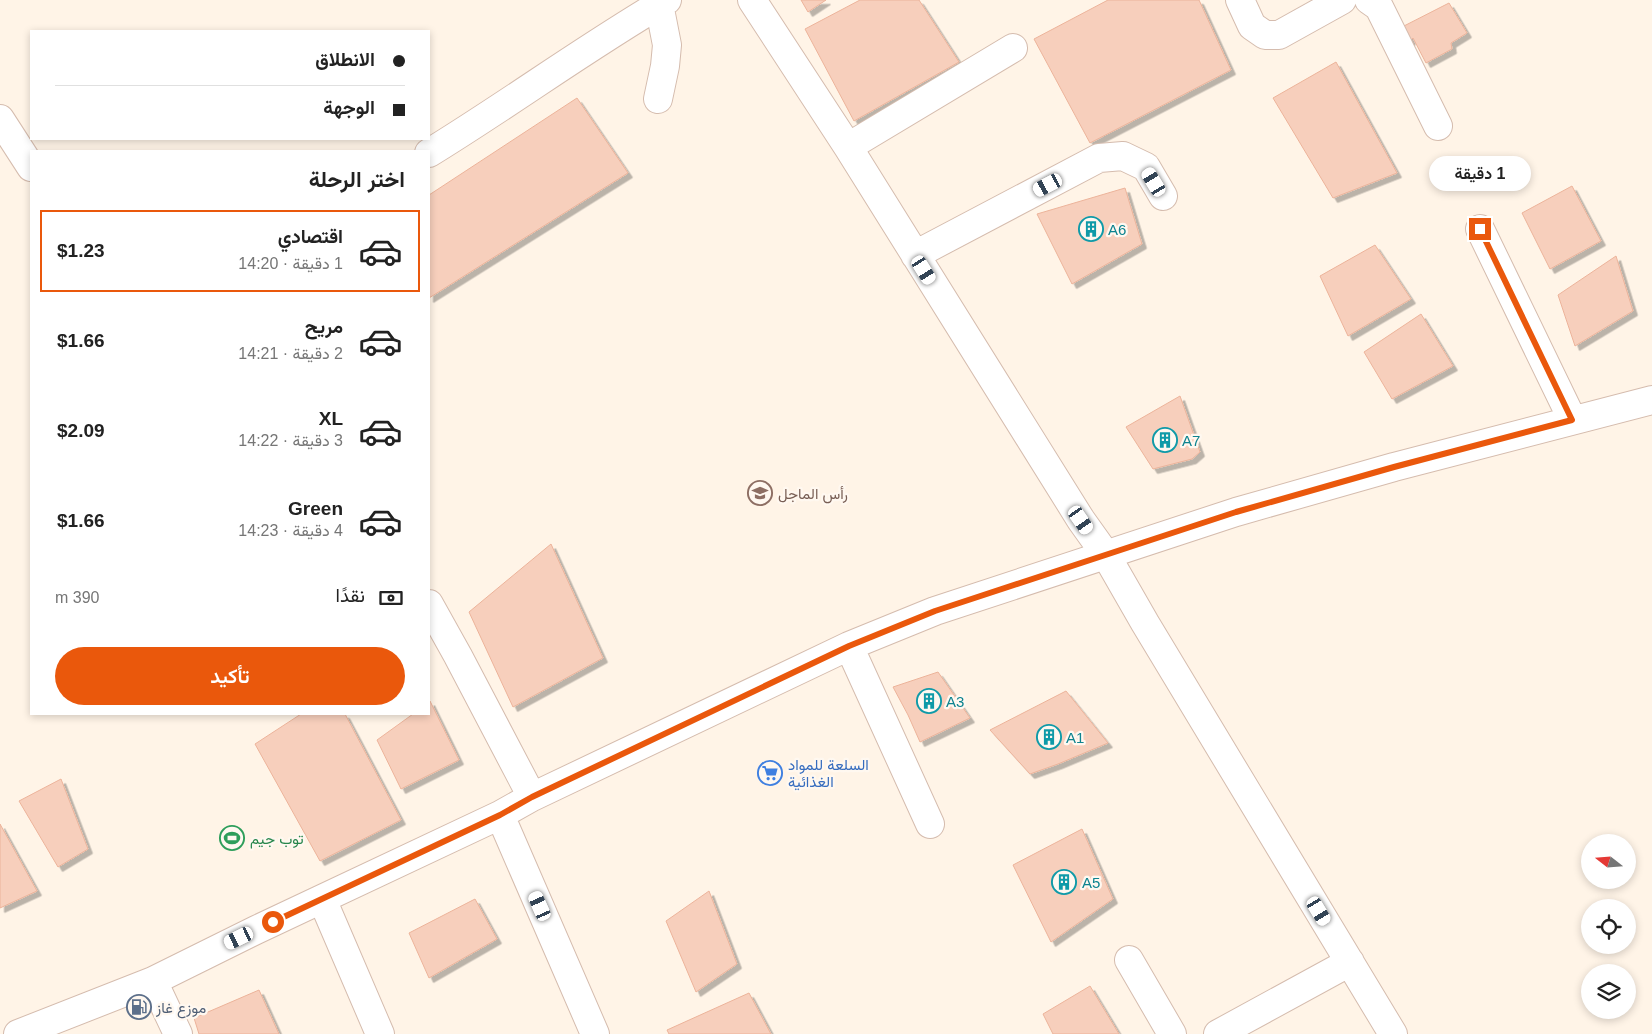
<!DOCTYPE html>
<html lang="ar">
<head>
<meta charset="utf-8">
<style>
	body { margin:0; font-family:Arial,Vazirmatn,sans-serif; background:#f2f2f2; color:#222; direction:rtl; height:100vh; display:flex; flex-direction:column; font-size:19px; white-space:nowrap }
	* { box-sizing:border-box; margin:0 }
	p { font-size:16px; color:#767676 }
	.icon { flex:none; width:28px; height:28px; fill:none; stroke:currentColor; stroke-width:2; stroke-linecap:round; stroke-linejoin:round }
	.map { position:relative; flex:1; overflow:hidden; direction:ltr }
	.sheet { position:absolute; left:30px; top:150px; width:400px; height:565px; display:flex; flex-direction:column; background:#fff; border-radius:0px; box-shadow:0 2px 8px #0003; direction:rtl }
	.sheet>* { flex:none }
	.banner { position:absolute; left:30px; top:30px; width:400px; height:110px; border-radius:0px; box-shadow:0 2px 8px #0003; direction:rtl; display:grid; align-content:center; height:110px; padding:0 25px; background:#fff }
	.needle { width:32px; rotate:287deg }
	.controls { position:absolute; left:1581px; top:834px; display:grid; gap:10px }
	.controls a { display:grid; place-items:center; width:55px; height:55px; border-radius:50%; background:#fff; box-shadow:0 2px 8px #0003; font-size:25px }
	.end { position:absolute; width:22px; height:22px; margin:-11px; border:6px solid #ea580c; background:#fff; box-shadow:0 0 0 2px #fff }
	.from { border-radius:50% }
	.bubble { position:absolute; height:35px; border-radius:18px; background:#fff; box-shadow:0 2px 8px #0003; font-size:16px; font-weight:600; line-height:35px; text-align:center; direction:rtl }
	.car { position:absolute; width:15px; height:30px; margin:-15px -8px; border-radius:6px; box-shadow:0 0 4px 1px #0007; background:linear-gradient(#fff 24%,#345 0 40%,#fff 0 76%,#345 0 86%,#fff 0) }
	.banner b { display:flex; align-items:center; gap:18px; height:48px; font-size:19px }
	.banner b+b { border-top:1px solid #e0e0e0 }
	.banner i { width:12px; height:12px; background:#222 }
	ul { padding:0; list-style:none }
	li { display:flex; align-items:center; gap:15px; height:82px; margin:0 10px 8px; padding:0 15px; border:2px solid transparent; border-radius:0px }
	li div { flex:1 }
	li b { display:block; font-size:19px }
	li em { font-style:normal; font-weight:600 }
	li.selected { border-color:#ea580c }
	li>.icon { width:45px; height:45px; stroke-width:1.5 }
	h2 { padding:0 25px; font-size:22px; line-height:60px }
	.pay { display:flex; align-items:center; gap:12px; height:55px; padding:0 25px; font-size:19px }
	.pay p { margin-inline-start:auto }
	.cta { display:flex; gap:10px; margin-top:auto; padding:10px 25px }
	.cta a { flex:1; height:58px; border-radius:30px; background:#ea580c; color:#fff; font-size:20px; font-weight:600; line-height:58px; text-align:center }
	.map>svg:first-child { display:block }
	.building { fill:#f7cfbc; stroke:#ecb39a; filter:url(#shadow) }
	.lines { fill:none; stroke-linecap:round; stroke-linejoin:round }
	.minor-casing { stroke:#d5bcae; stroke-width:30 }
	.minor { stroke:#fff; stroke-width:28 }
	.route { stroke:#ea580c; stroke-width:6 }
	.labels { text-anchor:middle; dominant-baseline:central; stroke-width:4.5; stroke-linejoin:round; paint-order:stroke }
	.culture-label { font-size:15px; fill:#0d838f; stroke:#fff8f0; text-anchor:start }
	.education-label { font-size:15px; fill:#785e54; stroke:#fff8f0; text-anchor:start }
	.shop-label { font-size:15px; fill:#366cbe; stroke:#fff8f0; text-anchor:start }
	.leisure-label { font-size:15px; fill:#27864d; stroke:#fff8f0; text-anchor:start }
	.service-label { font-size:15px; fill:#4e5e75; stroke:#fff8f0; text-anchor:start }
</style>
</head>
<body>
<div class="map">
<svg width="1652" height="1034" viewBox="0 0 1652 1034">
	<defs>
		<filter id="shadow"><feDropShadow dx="4.5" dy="4.5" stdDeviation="0" flood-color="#0004"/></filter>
	</defs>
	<rect width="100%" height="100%" fill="#fff4e7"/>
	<path class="building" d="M801 0H826L808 12Z
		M860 0H919L959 62 854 121 805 29Z
		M1108 0H1199L1231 70 1090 143 1034 39Z
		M1449 3 1467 33 1451 43 1452 49 1426 63 1413 38 1405 46 1400 28Z
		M1336 62 1397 173 1333 198 1273 98Z
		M577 98 628 173 429 298V195Z
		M1572 186 1601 241 1550 269 1522 213Z
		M1125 188 1142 244 1072 284 1037 214Z
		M1375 245 1411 299 1348 336 1320 276Z
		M1616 256 1633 311 1575 346 1558 295Z
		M1421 314 1453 366 1392 399 1364 352Z
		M1180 396 1200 452 1192 459 1153 469 1126 427Z
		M551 544 603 658 513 707 469 612Z
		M938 672 970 718 920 742 908 715 893 687Z
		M1066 691 1108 743 1058 764 1030 774 990 730Z
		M430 701 459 760 401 789 377 740 413 714H429V702Z
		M301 714H345L401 820 320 861 255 744Z
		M61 779 88 849 58 867 19 801Z
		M0 824 37 891 0 908Z
		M1082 829 1113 899 1051 942 1013 865Z
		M709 891 737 964 696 992 666 921Z
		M475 899 497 939 429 978 409 933Z
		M1090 986 1119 1034H1053L1043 1014Z
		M259 990 279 1034H199L194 1018Z
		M749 993 771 1034H669L667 1030Z"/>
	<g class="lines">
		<defs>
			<path id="minor" d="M752 0 848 147 1081 520 1106 555 1145 623 1393 1034
				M1240 0 1252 26 1265 35H1279L1342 0
				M1369 0 1379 7 1438 126
				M658 99 665 66 667 45 659 4
				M0 119 31 167
				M848 147 1013 48
				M429 153C509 104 585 48 667 0
				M1480 229 1572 419
				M915 255 1099 158 1123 156 1146 167 1163 196
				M429 604 458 656 532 797
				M849 646 930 824
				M500 815 595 1034
				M322 899 380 1034
				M1129 960 1172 1034
				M153 981 178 1034
				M18 1034 153 981 256 930 500 815 532 797 849 646 935 611 1236 512 1394 467 1652 400
				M1218 1034 1350 962"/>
		</defs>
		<use href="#minor" class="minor-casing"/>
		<use href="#minor" class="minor"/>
	</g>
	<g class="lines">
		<path class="route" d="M273 922 500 815 532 797 849 646 935 611 1236 512 1394 467 1572 420 1480 229"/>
	</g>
	<defs>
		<symbol id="building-ring" viewBox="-11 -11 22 22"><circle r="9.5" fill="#fff8f0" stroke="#0f9aa8" stroke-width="1.5"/><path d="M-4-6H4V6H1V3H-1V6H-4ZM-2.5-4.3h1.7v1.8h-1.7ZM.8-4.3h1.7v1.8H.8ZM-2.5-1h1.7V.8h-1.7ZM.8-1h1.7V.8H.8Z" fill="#0f9aa8"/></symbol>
		<symbol id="school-ring" viewBox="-11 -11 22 22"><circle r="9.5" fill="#fff8f0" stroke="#8d6e63" stroke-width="1.5"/><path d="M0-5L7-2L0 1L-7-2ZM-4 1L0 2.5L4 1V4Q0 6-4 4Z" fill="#8d6e63"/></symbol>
		<symbol id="supermarket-ring" viewBox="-11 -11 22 22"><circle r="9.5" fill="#fff8f0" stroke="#3f7fe0" stroke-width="1.5"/><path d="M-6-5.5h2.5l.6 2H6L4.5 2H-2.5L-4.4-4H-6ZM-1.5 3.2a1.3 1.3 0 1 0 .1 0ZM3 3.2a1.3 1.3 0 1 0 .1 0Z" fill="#3f7fe0"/></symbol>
		<symbol id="stadium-ring" viewBox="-11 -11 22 22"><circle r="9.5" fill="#fff8f0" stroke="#2e9e5b" stroke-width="1.5"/><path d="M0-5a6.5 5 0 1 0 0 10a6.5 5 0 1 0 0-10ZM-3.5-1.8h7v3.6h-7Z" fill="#2e9e5b"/></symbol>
		<symbol id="fuel-ring" viewBox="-11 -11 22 22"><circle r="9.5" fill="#fff8f0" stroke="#5c6f8a" stroke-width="1.5"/><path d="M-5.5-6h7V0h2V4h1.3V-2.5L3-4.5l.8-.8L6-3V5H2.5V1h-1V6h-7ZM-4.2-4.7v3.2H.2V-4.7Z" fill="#5c6f8a"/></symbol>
	</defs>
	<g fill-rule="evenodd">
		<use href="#building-ring" x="1077" y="215" width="28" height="28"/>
		<use href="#building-ring" x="1151" y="426" width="28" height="28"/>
		<use href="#school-ring" x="746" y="479" width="28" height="28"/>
		<use href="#building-ring" x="915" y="687" width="28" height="28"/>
		<use href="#building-ring" x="1035" y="723" width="28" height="28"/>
		<use href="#supermarket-ring" x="756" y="759" width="28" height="28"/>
		<use href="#stadium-ring" x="218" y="824" width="28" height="28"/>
		<use href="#building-ring" x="1050" y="868" width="28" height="28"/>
		<use href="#fuel-ring" x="125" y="993" width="28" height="28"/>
	</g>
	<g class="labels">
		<g class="culture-label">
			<text x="1108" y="229">A6</text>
			<text x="1182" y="440">A7</text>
			<text x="946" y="701">A3</text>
			<text x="1066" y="737">A1</text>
			<text x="1082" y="882">A5</text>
		</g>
		<g class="education-label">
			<text x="778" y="493">رأس الماجل</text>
		</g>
		<g class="shop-label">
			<text x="788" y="764">السلعة للمواد<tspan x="788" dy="17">الغذائية</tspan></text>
		</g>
		<g class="leisure-label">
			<text x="250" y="838">توب جيم</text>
		</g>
		<g class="service-label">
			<text x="156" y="1007">موزع غاز</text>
		</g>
	</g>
</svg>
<div class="controls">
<a><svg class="needle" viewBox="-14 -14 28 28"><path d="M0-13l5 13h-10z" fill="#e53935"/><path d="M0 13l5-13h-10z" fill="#767676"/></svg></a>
<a><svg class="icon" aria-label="locate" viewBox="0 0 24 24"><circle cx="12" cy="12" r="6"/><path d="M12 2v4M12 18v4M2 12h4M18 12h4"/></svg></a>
<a><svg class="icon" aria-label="layers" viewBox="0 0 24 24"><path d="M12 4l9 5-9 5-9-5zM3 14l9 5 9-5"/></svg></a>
</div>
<i class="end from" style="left:273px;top:922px"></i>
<i class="end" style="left:1480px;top:229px"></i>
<div class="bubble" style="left:1429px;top:156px;width:102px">1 دقيقة</div>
<i class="car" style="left:1154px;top:182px;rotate:329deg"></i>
<i class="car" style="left:1048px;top:185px;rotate:242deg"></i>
<i class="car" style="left:924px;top:270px;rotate:148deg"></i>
<i class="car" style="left:1081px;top:520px;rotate:145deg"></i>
<i class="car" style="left:540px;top:906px;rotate:336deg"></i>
<i class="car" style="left:1319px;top:911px;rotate:149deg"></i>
<i class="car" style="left:239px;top:938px;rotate:244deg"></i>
<div class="banner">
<b><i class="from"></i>الانطلاق</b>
<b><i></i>الوجهة</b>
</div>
<section class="sheet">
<h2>اختر الرحلة</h2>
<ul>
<li class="selected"><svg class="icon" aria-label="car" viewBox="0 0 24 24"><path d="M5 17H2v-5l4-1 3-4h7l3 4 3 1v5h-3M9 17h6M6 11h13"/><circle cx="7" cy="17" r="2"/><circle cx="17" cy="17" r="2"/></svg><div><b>اقتصادي</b><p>1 دقيقة · 14:20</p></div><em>$1.23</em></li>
<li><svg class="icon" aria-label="car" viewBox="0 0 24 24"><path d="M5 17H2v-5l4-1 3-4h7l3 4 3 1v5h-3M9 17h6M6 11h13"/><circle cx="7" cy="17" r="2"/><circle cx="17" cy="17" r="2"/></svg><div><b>مريح</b><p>2 دقيقة · 14:21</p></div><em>$1.66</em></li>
<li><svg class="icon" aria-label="car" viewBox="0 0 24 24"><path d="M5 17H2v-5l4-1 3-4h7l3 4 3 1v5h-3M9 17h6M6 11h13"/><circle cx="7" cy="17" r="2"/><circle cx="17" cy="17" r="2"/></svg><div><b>XL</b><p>3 دقيقة · 14:22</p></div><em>$2.09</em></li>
<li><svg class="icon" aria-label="car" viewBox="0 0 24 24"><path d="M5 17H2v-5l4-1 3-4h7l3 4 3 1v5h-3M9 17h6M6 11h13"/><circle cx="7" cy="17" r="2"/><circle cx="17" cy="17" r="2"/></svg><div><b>Green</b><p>4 دقيقة · 14:23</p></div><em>$1.66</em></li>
</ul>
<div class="pay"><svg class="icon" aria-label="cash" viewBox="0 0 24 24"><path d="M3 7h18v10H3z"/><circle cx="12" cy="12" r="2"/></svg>نقدًا<p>390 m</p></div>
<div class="cta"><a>تأكيد</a></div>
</section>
</div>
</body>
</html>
